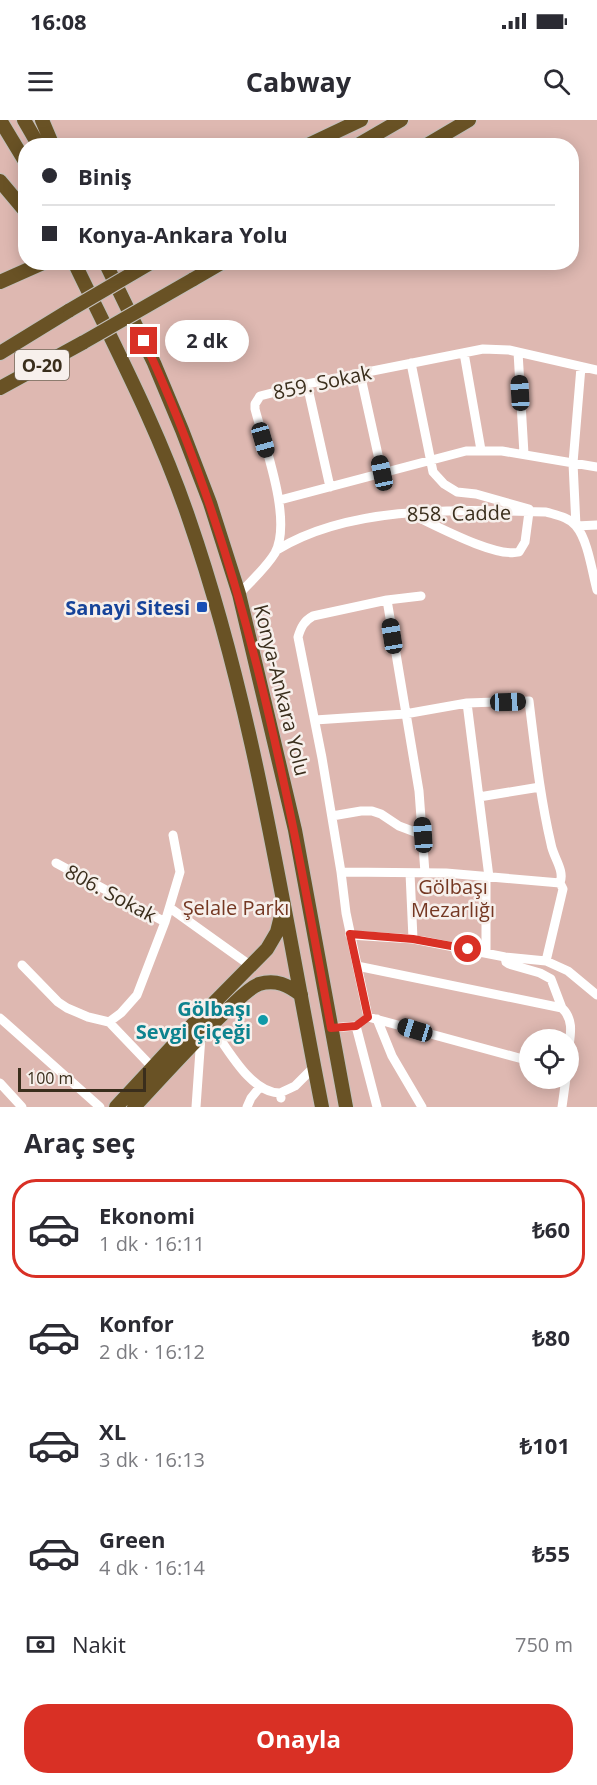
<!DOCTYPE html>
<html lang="tr">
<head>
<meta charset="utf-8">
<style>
	body { margin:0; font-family:"Open Sans",sans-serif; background:#f7f7f7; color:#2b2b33; height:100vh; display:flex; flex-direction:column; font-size:22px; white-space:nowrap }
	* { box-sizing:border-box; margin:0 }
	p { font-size:20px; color:#7c7c81 }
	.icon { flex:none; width:33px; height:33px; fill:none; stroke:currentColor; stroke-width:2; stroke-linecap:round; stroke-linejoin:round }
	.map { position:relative; height:987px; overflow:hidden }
	.panel { display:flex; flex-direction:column; background:#fff; flex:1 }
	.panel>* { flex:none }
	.banner { position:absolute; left:18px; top:18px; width:561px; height:132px; border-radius:24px; box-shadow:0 3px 15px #0003; display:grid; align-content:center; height:132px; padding:0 24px; background:#fff }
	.fabs { position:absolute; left:519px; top:909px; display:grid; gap:12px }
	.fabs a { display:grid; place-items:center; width:60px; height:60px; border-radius:50%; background:#fff; box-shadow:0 3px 15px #0003; font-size:30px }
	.scale { position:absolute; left:18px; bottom:15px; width:128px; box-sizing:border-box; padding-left:6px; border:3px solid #3a2e1c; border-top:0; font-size:16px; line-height:21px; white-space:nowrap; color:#3a2e1c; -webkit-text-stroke:4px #f7f0ec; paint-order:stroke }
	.end { position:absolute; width:27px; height:27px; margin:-14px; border:8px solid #d93025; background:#fff; box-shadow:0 0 0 3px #fff }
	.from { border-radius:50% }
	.bubble { position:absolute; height:42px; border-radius:21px; background:#fff; box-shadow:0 3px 15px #0003; font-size:20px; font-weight:700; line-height:42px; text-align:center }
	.car { position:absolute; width:18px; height:36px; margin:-18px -9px; border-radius:8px; box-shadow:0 0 4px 2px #0007; background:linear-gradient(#222 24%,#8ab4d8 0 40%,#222 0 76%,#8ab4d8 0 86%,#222 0) }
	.banner b { display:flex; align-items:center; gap:21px; height:57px; font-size:22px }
	.banner b+b { border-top:2px solid #e1e1e2 }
	.banner i { width:15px; height:15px; background:#2b2b33 }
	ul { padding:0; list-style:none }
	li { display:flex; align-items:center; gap:18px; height:99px; margin:0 12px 9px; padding:0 12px; border:3px solid transparent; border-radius:24px }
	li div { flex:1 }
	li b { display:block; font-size:22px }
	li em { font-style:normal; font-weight:700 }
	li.current { border-color:#d93025 }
	li>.icon { width:54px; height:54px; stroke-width:1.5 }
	h2 { padding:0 24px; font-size:27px; line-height:72px }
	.pay { display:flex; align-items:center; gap:15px; height:66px; padding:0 24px; font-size:22px }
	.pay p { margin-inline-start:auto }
	.action { display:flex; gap:12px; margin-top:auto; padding:12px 24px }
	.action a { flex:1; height:69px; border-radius:24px; background:#d93025; color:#fff; font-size:24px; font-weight:700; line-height:69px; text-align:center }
	.status { display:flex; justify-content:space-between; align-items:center; height:42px; padding:0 30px; background:#fff; direction:ltr }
	.status svg { height:16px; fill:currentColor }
	header { display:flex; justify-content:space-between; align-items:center; height:78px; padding:0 24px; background:#fff; font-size:27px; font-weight:700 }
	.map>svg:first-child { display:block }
	.green { fill:#deb8b1; fill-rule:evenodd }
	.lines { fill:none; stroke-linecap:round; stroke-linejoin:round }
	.highway-casing { stroke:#c4c0bb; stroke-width:16 }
	.minor { stroke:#fff; stroke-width:9 }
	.highway { stroke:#695225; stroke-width:14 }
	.highway-bridge-casing { stroke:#c4c0bb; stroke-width:16; stroke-linecap:butt }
	.highway-bridge { stroke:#695225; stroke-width:14 }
	.route { stroke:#d93025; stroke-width:8 }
	.transit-dot { fill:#1a4fb4; stroke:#f7f0ec; stroke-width:2 }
	.culture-dot { fill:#0f9aa8; stroke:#f7f0ec; stroke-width:2 }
	.labels { text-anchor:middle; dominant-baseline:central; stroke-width:5; stroke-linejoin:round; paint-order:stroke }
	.shield { fill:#f7f0ec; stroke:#73685a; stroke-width:1.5 }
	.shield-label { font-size:18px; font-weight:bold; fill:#3a2e1c }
	.street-label { font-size:20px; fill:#3a2e1c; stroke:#f7f0ec }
	.transit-label { font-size:20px; font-weight:bold; fill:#164399; stroke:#f7f0ec; text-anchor:end }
	.park-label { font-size:20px; fill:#753823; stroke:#f7f0ec }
	.culture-label { font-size:20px; font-weight:bold; fill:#0d838f; stroke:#f7f0ec; text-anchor:end }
</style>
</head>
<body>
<div class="status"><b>16:08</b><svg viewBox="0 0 49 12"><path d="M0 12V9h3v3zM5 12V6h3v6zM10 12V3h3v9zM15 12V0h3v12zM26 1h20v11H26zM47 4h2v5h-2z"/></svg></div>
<header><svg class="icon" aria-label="menu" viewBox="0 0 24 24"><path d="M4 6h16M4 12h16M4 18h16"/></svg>Cabway<svg class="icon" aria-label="search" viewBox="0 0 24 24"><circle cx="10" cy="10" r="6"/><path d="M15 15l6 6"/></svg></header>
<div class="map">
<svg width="597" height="987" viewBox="0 0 597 987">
	<rect width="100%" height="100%" fill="#eae2dc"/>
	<path class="green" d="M0 0H597V987H0ZM26 26H572V142H26ZM530 920H568V958H530Z"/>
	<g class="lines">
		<defs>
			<path id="highway" d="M0 0 26 43
				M24 0 39 26
				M42 0 53 26
				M306 26 361 0
				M356 26 401 0
				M425 26 469 0
				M0 61 26 92
				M74 142C115 227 159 310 189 399 255 590 283 790 322 987
				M105 142 154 243 182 310 210 383 239 474 295 710 346 987
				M192 160 223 142
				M0 162 45 142
				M0 233 70 190
				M0 268 84 222
				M116 987 194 903 267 829 277 812 283 788
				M134 987C165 954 194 921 227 890 236 882 247 869 259 864 276 859 288 865 301 875"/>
		</defs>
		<use href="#highway" class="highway-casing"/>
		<path class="minor" d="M518 232 524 334
			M464 233 481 330
			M411 243 433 352 444 364 457 372 476 374 529 389
			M581 247 573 343 576 406 597 405
			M360 253 382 353
			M307 264 330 367
			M280 380 466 331H502L597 347
			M411 394C435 405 495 438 519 432L525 422 529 392
			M277 430C352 384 460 390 546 392 556 395 569 397 576 406 588 420 592 452 597 470
			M239 474C251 461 266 448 275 433 293 400 264 324 255 289V284L260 276 307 264 483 229 509 230 597 250
			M387 480 419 671 425 753
			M467 583 489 757
			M315 600 405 594 467 583 529 581C535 629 540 677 551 724 553 737 565 750 560 763
			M479 677 540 667
			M332 696 361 691H372L381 694 399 706 423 715
			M56 743 165 802
			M341 752 322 638 298 517C301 507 304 501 313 496L387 480 421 476
			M410 753 413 819
			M486 756V833
			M170 788 251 846
			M350 815 413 819 505 837 546 841 568 851 597 875
			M505 837 506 842 509 844 540 853 551 859 562 888
			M22 845 58 882 67 888 88 897 109 902 153 948
			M357 846 562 888C575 901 570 916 568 933
			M0 898 100 987
			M377 899 392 936 422 987
			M109 902 121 893 137 875 165 802 180 752 173 715
			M211 906C227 927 250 973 280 973
			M331 908 356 906 377 987
			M530 941 368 897 346 793 341 752 446 753 560 763 563 769 546 841
			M0 963 22 987
			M281 978 280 973 295 966 314 947
			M196 987 201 916
			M247 987 251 978 260 967
			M562 987 566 958"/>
		<use href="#highway" class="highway"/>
		<defs>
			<path id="highway-bridge" d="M70 190 152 142
				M84 222 192 160"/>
		</defs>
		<use href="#highway-bridge" class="highway-bridge-casing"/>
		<use href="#highway-bridge" class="highway-bridge"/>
	</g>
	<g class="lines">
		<path class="route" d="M144 221C247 440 288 673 331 908L356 906 368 897 350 814 413 819 468 829"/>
	</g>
	<rect class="transit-dot" x="196" y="481" width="12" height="12" rx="3"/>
	<circle class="culture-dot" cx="263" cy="900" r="6"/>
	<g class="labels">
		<rect class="shield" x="15" y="230" width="54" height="30" rx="4.5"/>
		<g class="shield-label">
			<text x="42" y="245">O-20</text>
		</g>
		<g class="street-label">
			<text transform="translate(322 262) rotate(-12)">859. Sokak</text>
			<text transform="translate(459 393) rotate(-1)">858. Cadde</text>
			<text transform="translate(282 570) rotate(76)">Konya-Ankara Yolu</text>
			<text transform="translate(111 773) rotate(28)">806. Sokak</text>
		</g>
		<g class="transit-label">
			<text x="190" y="487">Sanayi Sitesi</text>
		</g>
		<g class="park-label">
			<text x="453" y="766">Gölbaşı<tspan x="453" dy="23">Mezarlığı</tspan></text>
			<text x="236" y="787">Şelale Parkı</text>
		</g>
		<g class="culture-label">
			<text x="251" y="888">Gölbaşı<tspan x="251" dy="23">Sevgi Çiçeği</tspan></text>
		</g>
	</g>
</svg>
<div class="fabs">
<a><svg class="icon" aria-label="locate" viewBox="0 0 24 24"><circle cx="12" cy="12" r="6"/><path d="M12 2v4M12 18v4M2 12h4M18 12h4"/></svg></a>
</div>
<div class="scale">100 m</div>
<i class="end from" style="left:468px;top:829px"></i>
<i class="end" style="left:144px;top:221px"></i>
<div class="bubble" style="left:165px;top:200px;width:84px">2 dk</div>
<i class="car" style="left:520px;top:273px;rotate:357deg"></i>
<i class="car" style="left:263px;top:320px;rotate:164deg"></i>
<i class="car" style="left:382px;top:353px;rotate:348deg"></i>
<i class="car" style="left:392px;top:516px;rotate:351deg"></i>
<i class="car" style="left:508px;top:582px;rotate:88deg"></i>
<i class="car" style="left:423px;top:715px;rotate:356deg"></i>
<i class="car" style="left:415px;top:910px;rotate:287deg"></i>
<div class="banner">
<b><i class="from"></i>Biniş</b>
<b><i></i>Konya-Ankara Yolu</b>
</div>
</div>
<section class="panel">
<h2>Araç seç</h2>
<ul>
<li class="current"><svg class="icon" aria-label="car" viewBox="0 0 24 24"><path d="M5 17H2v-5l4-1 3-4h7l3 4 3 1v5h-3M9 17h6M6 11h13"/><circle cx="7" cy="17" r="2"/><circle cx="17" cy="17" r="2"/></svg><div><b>Ekonomi</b><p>1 dk · 16:11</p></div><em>₺60</em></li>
<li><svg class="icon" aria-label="car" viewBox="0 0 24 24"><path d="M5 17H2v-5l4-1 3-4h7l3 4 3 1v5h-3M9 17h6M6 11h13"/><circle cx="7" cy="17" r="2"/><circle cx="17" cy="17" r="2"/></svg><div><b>Konfor</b><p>2 dk · 16:12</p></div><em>₺80</em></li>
<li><svg class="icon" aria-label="car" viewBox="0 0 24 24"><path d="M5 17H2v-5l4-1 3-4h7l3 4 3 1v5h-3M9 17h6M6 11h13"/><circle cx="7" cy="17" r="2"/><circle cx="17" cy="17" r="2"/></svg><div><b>XL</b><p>3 dk · 16:13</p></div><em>₺101</em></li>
<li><svg class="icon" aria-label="car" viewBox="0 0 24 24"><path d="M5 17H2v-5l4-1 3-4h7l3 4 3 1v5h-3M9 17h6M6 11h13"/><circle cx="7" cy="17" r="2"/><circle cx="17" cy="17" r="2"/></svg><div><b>Green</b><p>4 dk · 16:14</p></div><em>₺55</em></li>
</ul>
<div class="pay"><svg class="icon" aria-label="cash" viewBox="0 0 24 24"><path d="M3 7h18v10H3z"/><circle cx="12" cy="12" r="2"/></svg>Nakit<p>750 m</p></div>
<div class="action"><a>Onayla</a></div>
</section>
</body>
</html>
